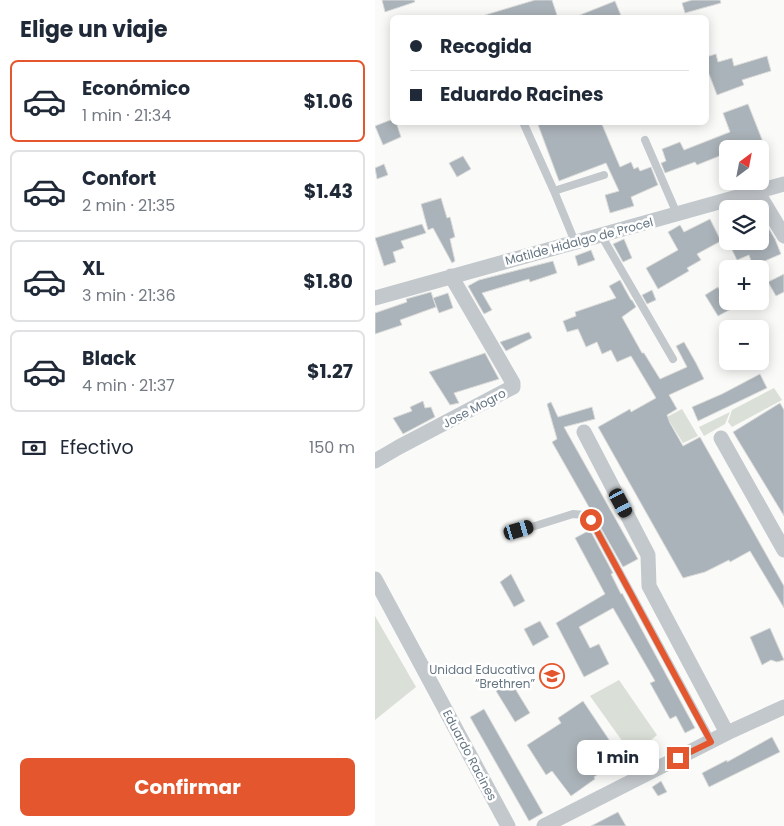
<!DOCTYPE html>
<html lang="es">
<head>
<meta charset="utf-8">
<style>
	body { margin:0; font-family:Poppins,sans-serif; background:#f2f2f3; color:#1f2937; height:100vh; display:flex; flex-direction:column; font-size:19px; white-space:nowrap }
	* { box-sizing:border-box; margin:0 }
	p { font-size:16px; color:#747a83 }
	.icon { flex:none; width:28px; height:28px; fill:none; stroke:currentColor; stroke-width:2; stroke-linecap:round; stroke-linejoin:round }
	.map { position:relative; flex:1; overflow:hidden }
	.drawer { display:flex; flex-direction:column; background:#fff; width:375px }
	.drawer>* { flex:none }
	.banner { position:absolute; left:15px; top:15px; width:319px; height:110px; border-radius:8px; box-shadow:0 2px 12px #0003; display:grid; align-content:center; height:110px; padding:0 20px; background:#fff }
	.needle { width:32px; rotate:32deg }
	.tools { position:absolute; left:344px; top:140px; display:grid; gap:10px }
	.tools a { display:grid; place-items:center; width:50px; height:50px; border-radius:8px; background:#fff; box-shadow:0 2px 12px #0003; font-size:25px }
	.end { position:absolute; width:22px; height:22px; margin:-11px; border:6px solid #e4572e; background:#fff; box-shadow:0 0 0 2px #fff }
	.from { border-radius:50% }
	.bubble { position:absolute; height:35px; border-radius:8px; background:#fff; box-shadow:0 2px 12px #0003; font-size:16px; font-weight:700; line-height:35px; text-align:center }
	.car { position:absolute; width:15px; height:30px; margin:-15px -8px; border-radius:6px; box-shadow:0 0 4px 1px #0007; background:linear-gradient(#222 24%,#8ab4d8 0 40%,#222 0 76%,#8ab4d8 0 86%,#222 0) }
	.banner b { display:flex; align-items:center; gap:18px; height:48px; font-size:19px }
	.banner b+b { border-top:1px solid #e0e1e3 }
	.banner i { width:12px; height:12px; background:#1f2937 }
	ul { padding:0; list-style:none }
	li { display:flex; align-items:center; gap:15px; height:82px; margin:0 10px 8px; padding:0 10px; border:2px solid #e0e1e3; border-radius:8px }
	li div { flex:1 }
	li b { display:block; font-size:19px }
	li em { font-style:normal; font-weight:700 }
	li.active { border-color:#e4572e }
	li>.icon { width:45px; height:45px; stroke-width:1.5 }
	h2 { padding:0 20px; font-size:22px; line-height:60px }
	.pay { display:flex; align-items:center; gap:12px; height:55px; padding:0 20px; font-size:19px }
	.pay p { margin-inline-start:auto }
	.button { display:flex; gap:10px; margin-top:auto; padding:10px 20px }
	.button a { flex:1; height:58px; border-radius:8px; background:#e4572e; color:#fff; font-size:20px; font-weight:700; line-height:58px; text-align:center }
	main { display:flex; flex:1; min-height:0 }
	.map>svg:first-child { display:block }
	.green { fill:#dadfd7 }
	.building { fill:#aab3b9; stroke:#dcdcda }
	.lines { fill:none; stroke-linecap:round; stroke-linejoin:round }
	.lane { stroke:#c3c8cc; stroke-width:8 }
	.street { stroke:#c3c8cc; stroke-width:15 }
	.route { stroke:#e4572e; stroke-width:6 }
	.labels { text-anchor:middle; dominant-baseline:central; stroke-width:5; stroke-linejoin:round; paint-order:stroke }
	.street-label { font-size:12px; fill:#657683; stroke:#fff }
	.poi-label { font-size:12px; fill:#657683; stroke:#fff; text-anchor:end }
</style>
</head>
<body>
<main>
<section class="drawer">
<h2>Elige un viaje</h2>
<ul>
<li class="active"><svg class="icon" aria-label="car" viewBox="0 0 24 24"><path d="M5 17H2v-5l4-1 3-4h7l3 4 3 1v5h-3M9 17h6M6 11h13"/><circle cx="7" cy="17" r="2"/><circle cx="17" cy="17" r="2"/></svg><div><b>Económico</b><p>1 min · 21:34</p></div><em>$1.06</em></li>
<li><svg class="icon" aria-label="car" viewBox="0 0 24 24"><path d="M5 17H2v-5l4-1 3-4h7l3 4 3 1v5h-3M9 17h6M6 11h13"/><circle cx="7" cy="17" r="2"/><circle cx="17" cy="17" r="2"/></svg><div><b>Confort</b><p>2 min · 21:35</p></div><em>$1.43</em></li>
<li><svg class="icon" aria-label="car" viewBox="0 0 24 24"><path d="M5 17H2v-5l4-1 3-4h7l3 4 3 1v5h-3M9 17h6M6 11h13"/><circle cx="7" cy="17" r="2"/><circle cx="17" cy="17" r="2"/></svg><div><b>XL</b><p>3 min · 21:36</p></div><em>$1.80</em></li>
<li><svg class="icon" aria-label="car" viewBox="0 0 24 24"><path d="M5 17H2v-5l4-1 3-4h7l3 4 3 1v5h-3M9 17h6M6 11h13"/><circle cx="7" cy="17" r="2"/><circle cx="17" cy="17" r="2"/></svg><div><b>Black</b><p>4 min · 21:37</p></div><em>$1.27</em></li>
</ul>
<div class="pay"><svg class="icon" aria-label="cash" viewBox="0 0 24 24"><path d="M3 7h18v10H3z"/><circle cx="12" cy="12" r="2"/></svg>Efectivo<p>150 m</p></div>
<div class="button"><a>Confirmar</a></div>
</section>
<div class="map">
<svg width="409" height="826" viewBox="0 0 409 826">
	<rect width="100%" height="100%" fill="#fafaf8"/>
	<path class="green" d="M399 388 407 400 357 427 353 422 357 410Z
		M307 409 323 436 308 443 292 417Z
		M355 412 350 424 329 436 324 427Z
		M0 616 41 687 0 720Z
		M244 680 282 735 258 756 215 696Z"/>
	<path class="building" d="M7 0H39L40 2 10 12Z
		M160 0H177L183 18H111L110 15Z
		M317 0H345L346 3 310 13 307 3Z
		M240 1 247 18H200V17Z
		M341 54 343 62 357 58 359 66 392 56 396 71 367 80 369 85 342 95 334 74 331 75V57Z
		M373 104 388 142 370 149H344L347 155 322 165 320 162 290 173 286 163 291 161 287 149 305 142 309 150 355 132 348 113Z
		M18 119V122H21L26 137 8 145 0 126Z
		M162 122H226L245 167 256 162 259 169 263 167 265 171 276 167 283 185 256 197 259 206 235 213 230 195 244 191 231 163 184 181Z
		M88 156 96 169 82 177 74 163Z
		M9 164 13 175 2 179 0 168Z
		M66 198 72 218 75 217 80 237 75 239 80 261 77 263 58 228 53 230 46 204Z
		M385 214 400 239 406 254 378 266 374 255 362 260 356 248 371 241H385Z
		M335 219 346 241 322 254 326 260 312 268 314 271 283 289 271 268 303 250 293 232 305 225 309 232Z
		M47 224 51 233 26 241 29 248 18 252 21 262 9 266 0 238Z
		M249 239 257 258 248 262 238 244Z
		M216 250 220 260 203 266 200 256Z
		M178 261 182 273 155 282 154 279 107 293 117 310 109 314 93 286 104 280Z
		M409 274V292L401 296 393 282Z
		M245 280 256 300H257L261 307 247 317 267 353H269L285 379 312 367 301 346 309 342 321 363 329 379 294 395 302 409 292 415 295 423 308 446 325 437 409 586V608L375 551 355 562 354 560 330 572 308 578 223 427 255 409 256 412 281 398 256 356 242 362 236 350 227 354 222 342 211 347 203 329 192 332 188 321 201 316 200 312 241 298 234 286Z
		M343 287 356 309 343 316 330 295Z
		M277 290 281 300 272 304 267 295Z
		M56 292 61 307 25 320 27 325 0 334V313L32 302 31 299Z
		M73 293 78 308 64 313 58 298Z
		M154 332 157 338 131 351 125 342Z
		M110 353 124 379 79 393 84 403 75 405 54 372Z
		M385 374 392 388 323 421 317 407 347 394Z
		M48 401 50 408 56 407 60 417 28 434 18 418 37 411 35 407Z
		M176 402 183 417 217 407 220 419 189 427 263 559 248 567 177 442 182 439 172 404Z
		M405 403 409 410V516L358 432Z
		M215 530 238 573 236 574 246 594 247 593 320 728 310 733 301 716 295 719 275 683 280 681 238 608 204 627 215 648 224 644 234 664 209 677 181 623 230 594 200 538Z
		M136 574 150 601 139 607 125 582Z
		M165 621 174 637 158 646 149 629Z
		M395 628 409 660 402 662 396 660 387 665 375 637Z
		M136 682 155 713 140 722 121 691Z
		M208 701 247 759 219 777 220 779 196 796 177 771 171 775 152 745 186 723 183 718Z
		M109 709 168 813 154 821 95 717Z
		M397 737 405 752 334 787 327 773 352 760V762Z
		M286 781 292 792 283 796 277 787Z
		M243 812 251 826H216Z"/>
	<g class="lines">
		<path class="lane" d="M148 122 179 191 200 242
			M270 140 302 214
			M366 181 371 195
			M179 191 229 175
			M226 235 298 359
			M144 531 198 514 210 515 216 520 336 741"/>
		<path class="street" d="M382 191 409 236
			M0 298 409 184
			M209 432 273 555 274 586 352 733
			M346 438 409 550
			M0 461 24 447 138 387V383L76 276
			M0 579 133 826
			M169 826 352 733 409 707"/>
	</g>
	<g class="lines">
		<path class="route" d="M216 520 336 742 303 758"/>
	</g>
	<defs>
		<symbol id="school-ring" viewBox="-11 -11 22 22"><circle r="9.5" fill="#fff" stroke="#e4572e" stroke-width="1.5"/><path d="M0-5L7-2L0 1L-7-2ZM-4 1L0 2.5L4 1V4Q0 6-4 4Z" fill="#e4572e"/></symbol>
	</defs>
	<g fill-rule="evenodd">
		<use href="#school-ring" x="163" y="662" width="28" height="28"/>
	</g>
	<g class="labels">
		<g class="street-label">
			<text transform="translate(204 241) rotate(-15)">Matilde Hidalgo de Procel</text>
			<text transform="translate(99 408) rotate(-28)">Jose Mogro</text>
			<text transform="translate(95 755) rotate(62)">Eduardo Racines</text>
		</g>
		<g class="poi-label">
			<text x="160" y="669">Unidad Educativa<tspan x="160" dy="14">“Brethren”</tspan></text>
		</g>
	</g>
</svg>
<div class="tools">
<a><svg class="needle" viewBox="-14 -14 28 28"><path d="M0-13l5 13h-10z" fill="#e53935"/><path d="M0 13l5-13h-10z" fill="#747a83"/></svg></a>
<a><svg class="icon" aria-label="layers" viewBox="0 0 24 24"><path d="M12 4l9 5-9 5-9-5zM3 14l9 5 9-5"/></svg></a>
<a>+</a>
<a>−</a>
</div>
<i class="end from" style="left:216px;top:520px"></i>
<i class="end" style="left:303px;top:758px"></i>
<div class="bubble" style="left:202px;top:740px;width:82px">1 min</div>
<i class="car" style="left:246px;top:503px;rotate:152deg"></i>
<i class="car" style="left:144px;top:530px;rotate:73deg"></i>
<div class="banner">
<b><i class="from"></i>Recogida</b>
<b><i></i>Eduardo Racines</b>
</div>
</div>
</main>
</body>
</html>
